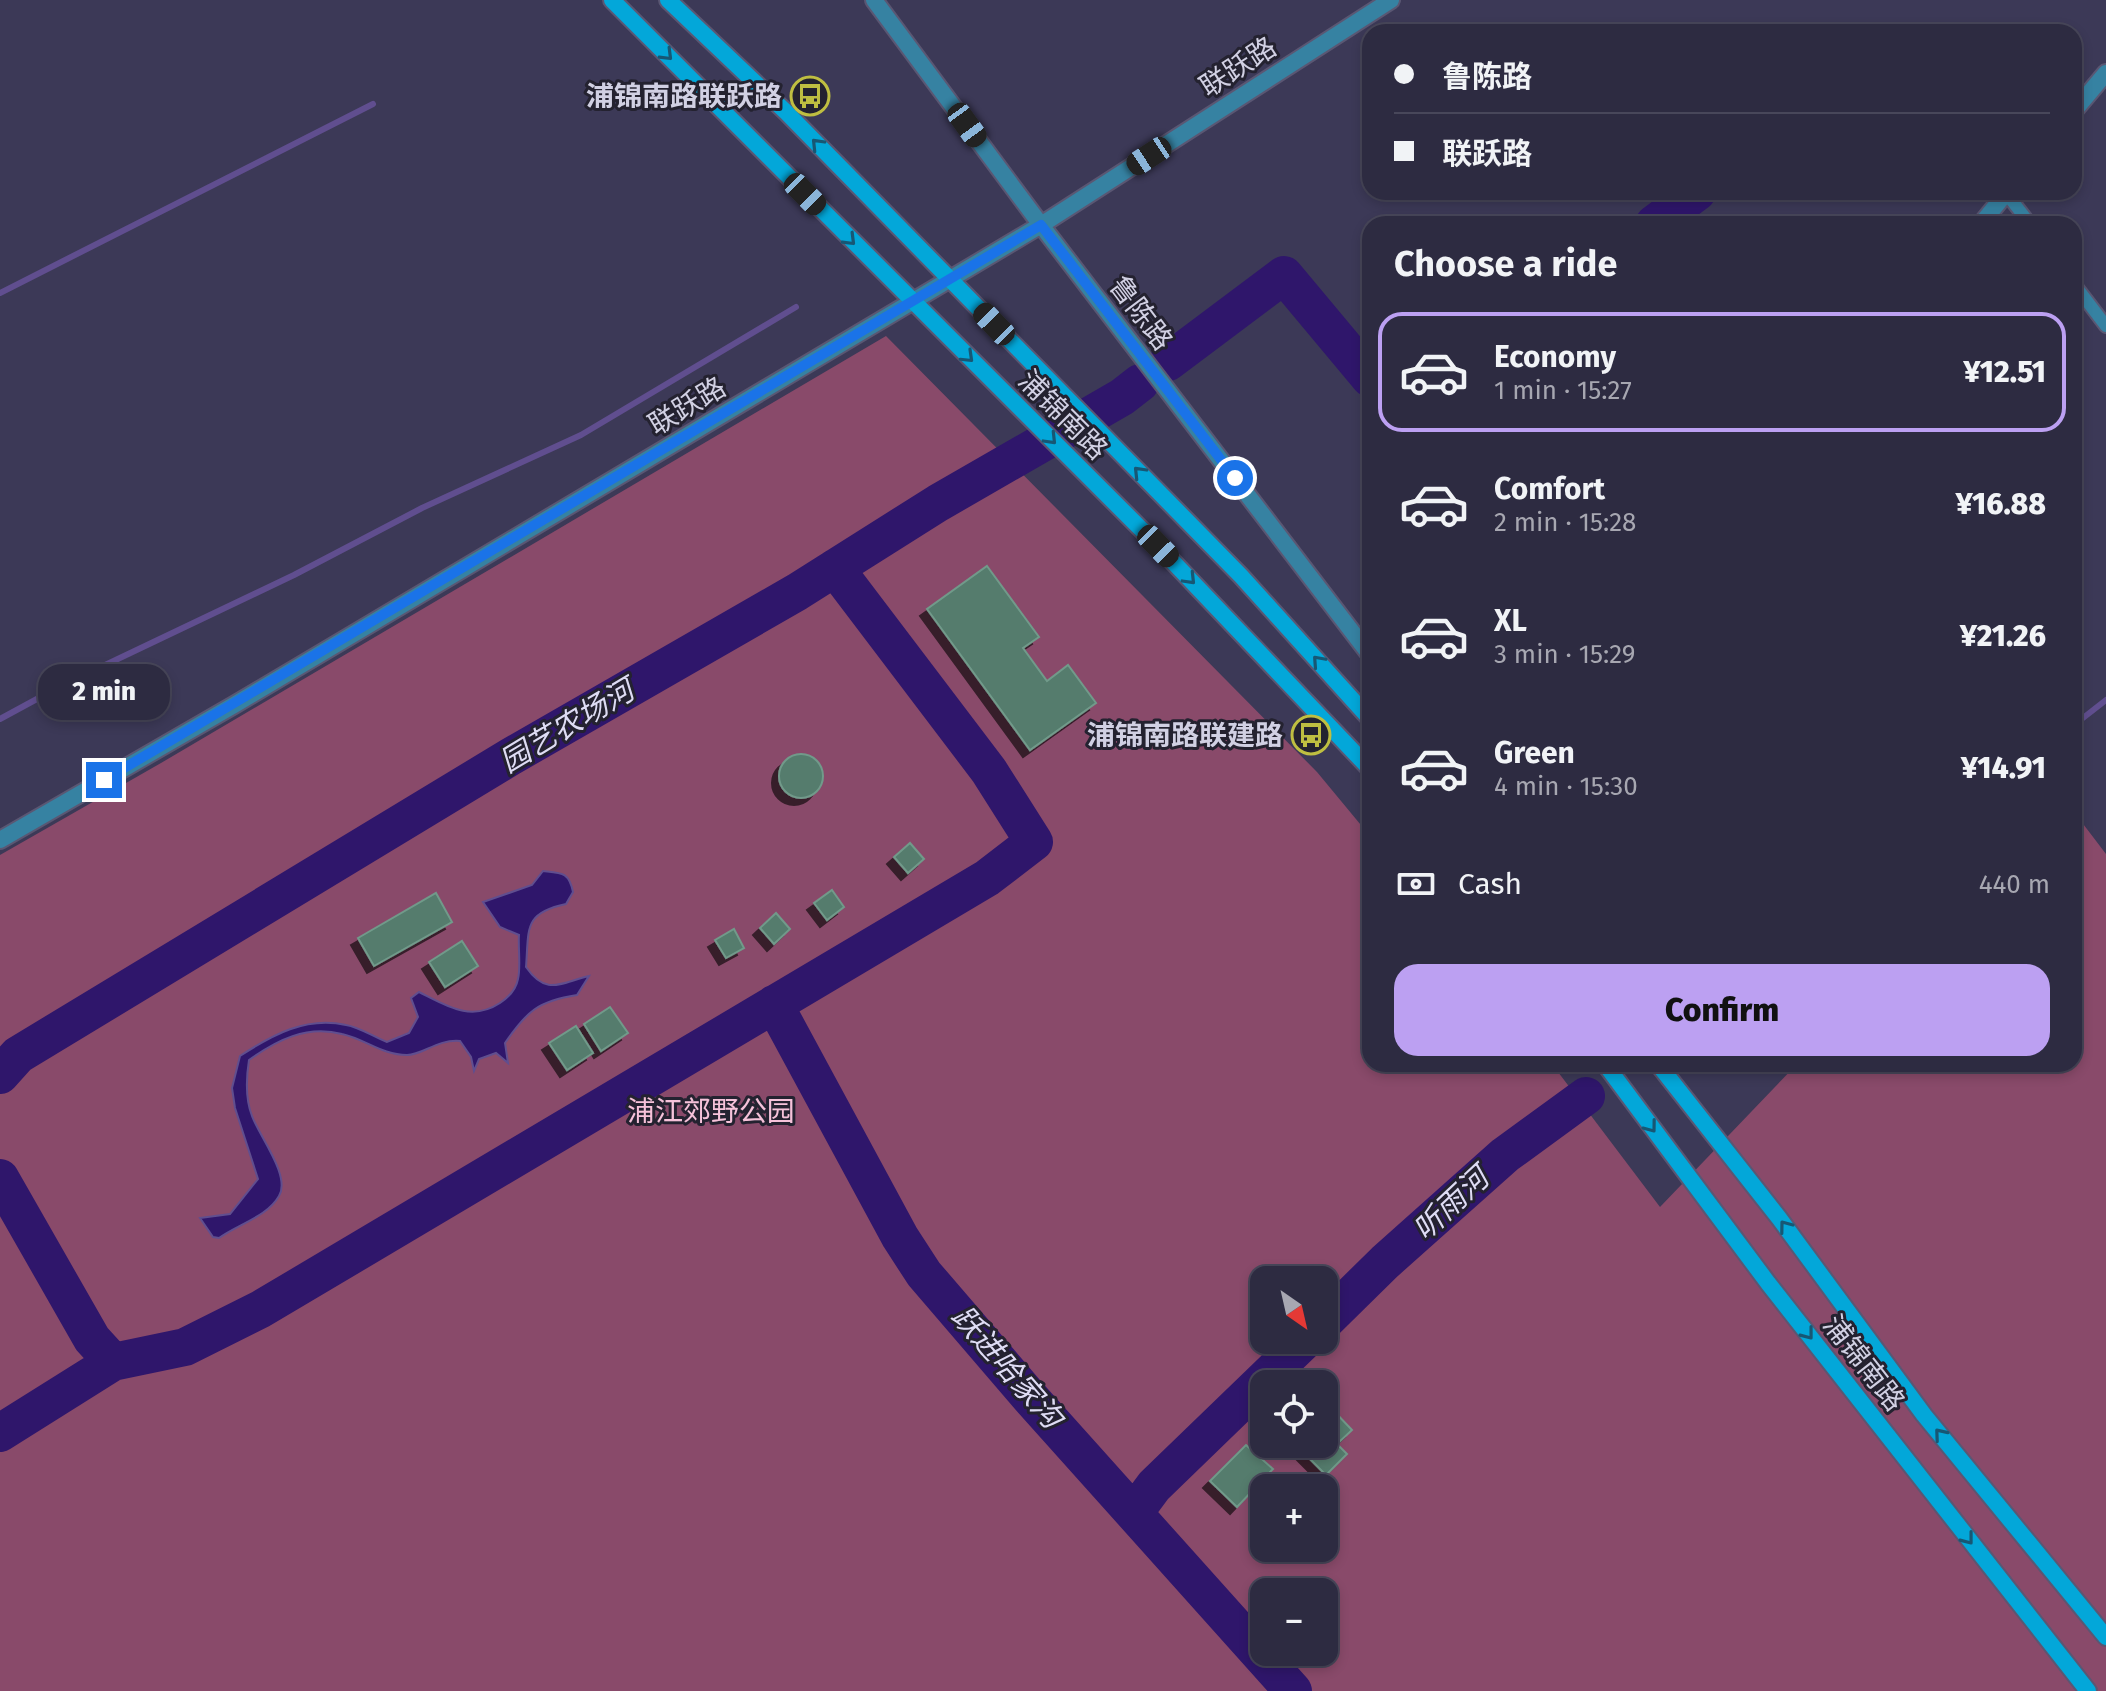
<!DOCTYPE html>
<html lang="en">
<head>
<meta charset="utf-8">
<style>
	body { margin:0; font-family:"Fira Sans","Noto Sans SC",sans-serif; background:#353348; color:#f1f3f6; height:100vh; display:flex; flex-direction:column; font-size:30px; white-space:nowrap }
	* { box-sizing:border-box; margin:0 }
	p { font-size:26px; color:#a7a7b1 }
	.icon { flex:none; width:44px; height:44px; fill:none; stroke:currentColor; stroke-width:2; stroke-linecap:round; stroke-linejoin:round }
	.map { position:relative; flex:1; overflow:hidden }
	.drawer { position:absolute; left:1362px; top:216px; width:720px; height:856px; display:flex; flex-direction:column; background:#2d2b41; border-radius:24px; box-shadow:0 4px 12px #0003,0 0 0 2px #48475a }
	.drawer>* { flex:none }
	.guide { position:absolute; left:1362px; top:24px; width:720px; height:176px; border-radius:24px; box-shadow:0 4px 12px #0003,0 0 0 2px #48475a; display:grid; align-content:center; height:176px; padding:0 32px; background:#2d2b41 }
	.needle { width:52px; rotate:146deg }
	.controls { position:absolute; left:1250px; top:1266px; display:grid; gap:16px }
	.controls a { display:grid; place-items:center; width:88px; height:88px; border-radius:16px; background:#2d2b41; box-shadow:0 4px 12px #0003,0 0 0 2px #48475a; font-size:40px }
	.end { position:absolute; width:36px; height:36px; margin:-18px; border:10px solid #1a73e8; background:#fff; box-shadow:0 0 0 4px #fff }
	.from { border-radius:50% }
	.bubble { position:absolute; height:56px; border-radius:24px; background:#2d2b41; box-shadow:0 4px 12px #0003,0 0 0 2px #48475a; font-size:26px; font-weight:800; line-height:56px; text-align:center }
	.car { position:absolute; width:24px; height:48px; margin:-24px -12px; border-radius:10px; box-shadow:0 0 6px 2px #0007; background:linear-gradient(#222 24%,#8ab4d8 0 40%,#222 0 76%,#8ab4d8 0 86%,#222 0) }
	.guide b { display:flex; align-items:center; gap:28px; height:76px; font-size:30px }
	.guide b+b { border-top:2px solid #48475a }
	.guide i { width:20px; height:20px; background:#f1f3f6 }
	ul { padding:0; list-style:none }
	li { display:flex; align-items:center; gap:24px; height:120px; margin:0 16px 12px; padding:0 16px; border:4px solid transparent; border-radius:24px }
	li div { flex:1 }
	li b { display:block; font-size:30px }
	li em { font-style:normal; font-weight:800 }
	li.active { border-color:#bca0f2 }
	li>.icon { width:72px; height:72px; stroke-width:1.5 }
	h2 { padding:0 32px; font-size:36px; line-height:96px }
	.pay { display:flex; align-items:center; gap:20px; height:88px; padding:0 32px; font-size:30px }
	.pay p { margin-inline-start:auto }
	.primary-button { display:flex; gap:16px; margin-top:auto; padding:16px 32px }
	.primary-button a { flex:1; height:92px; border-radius:24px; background:#bca0f2; color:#111; font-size:32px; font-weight:800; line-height:92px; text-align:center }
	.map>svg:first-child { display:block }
	.green { fill:#894a6a; fill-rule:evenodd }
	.water { fill:#2f166b; stroke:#604e8f; stroke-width:2 }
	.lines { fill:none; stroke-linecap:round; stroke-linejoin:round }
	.stream { stroke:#604e8f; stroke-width:6 }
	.river { stroke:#2f166b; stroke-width:38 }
	.building { fill:#547c6d; stroke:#719a8a; stroke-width:2; filter:url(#shadow) }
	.lane-casing { stroke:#5a5773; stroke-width:16 }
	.street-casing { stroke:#5a5773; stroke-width:20 }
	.secondary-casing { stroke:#5a5773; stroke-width:20 }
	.lane { stroke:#3682a2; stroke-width:12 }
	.street { stroke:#3682a2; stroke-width:16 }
	.secondary { stroke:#03a7d9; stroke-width:16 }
	.oneway { stroke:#175774 }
	.route { stroke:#1a73e8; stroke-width:10 }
	.labels { text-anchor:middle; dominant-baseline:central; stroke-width:6; stroke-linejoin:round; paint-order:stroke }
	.street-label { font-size:28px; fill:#d1d0e3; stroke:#242230 }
	.poi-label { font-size:28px; font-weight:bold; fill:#d1d0e3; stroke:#242230; text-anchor:end }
	.park-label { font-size:28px; fill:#f6c2da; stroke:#242230 }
	.water-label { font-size:30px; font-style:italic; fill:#dedcf4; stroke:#242230 }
</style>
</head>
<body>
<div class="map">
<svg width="2106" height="1691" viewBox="0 0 2106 1691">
	<defs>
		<filter id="shadow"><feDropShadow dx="-7" dy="7" stdDeviation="0" flood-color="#0009"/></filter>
	</defs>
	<rect width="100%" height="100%" fill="#3c3957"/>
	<path class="green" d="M886 336 1317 772 1370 836V1064H1552L1660 1207 1797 1064H2074V812L2106 854V1691H0V855L161 763ZM1264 1280H1324V1340H1264ZM1264 1384H1324V1444H1264ZM1264 1488H1324V1548H1264ZM1264 1592H1324V1652H1264Z"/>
	<path class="water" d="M543 871C562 873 569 872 573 892L566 904C523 913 529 929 526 967 546 996 560 983 589 976L577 995C538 1001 527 1011 505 1043L508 1063 496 1053 479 1059 474 1071 471 1057 460 1041C437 1039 423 1055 407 1055 382 1055 365 1039 342 1034 306 1025 277 1040 249 1060 246 1079 245 1098 252 1116 259 1136 291 1176 279 1196 267 1217 238 1224 219 1238L213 1237 200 1218 230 1214 258 1179 235 1108 232 1088 240 1056C272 1035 306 1016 346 1025 359 1027 374 1037 387 1042L409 1033 418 1017 411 998 419 992C447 1006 471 1022 500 1003 509 997 516 990 518 979 521 968 518 947 519 935L500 927 483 902 532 885Z"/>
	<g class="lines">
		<path class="stream" d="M0 293 373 104
			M0 719 59 687 294 575 422 508 581 435 796 307
			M2074 725 2106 700"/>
		<path class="river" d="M1654 224 1697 192
			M1168 362 1284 275 1370 378
			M774 1004 900 1237 924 1274 1027 1394 1293 1691
			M0 1075 18 1055 510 757 797 592 938 503 1122 397 1140 383
			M0 1178 92 1339 113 1362
			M1324 1322 1385 1262 1505 1155 1586 1096
			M0 1433 113 1362 185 1347 261 1309 987 878 1034 842 989 771 835 568
			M1134 1513 1154 1486 1305 1340"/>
	</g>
	<path class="building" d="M987 566 1039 637 1023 648 1047 681 1068 665 1096 703 1030 750 927 609Z
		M779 776a22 22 0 1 1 44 0a22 22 0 1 1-44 0Z
		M910 843 924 859 908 873 894 857Z
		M832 890 844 907 827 920 814 903Z
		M436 893 452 922 374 966 358 938Z
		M776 913 790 929 774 944 760 928Z
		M734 929 744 948 726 958 715 940Z
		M462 941 478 966 445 987 429 962Z
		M610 1007 628 1033 601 1051 584 1024Z
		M576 1026 593 1053 567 1070 549 1043Z
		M1300 1371 1313 1384H1288Z
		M1331 1408 1352 1430 1337 1444 1347 1454 1326 1475 1300 1449 1305 1444H1324V1413Z
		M1246 1445 1273 1469 1237 1507 1210 1481Z"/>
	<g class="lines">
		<defs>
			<path id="lane" d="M2006 193 2030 224
				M2074 284 2106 326"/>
			<path id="street" d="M874 0 1041 225 1370 655
				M2074 111 2106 73
				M1981 224 2007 192
				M0 840 234 705 1041 225 1391 0"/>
			<path id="secondary" d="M612 0 1158 546 1370 769
				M668 0 786 112 1241 576 1370 719
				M1605 1064 1768 1283 2088 1691
				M1658 1064 1779 1218 1924 1415 2106 1637"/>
		</defs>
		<use href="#lane" class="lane-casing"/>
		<use href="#street" class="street-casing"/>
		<use href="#secondary" class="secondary-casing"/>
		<use href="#lane" class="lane"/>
		<use href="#street" class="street"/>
		<use href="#secondary" class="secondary"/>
	</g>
	<defs><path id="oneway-chevron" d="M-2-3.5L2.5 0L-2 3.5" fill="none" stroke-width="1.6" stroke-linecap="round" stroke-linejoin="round" transform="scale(2)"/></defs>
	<g class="oneway">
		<use href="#oneway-chevron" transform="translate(667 55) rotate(45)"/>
		<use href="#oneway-chevron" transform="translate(817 144) rotate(-134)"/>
		<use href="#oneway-chevron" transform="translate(850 240) rotate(45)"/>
		<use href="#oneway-chevron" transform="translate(968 357) rotate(44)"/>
		<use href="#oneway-chevron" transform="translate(1051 439) rotate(46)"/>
		<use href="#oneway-chevron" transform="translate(1139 472) rotate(-134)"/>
		<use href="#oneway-chevron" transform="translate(1190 579) rotate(46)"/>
		<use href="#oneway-chevron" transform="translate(1318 661) rotate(-132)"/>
		<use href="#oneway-chevron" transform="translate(1651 1127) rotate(53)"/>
		<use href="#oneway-chevron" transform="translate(1785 1226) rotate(-127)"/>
		<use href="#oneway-chevron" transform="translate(1808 1334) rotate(52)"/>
		<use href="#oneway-chevron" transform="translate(1940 1434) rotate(-130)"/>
		<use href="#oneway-chevron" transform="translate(1968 1539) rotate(52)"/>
	</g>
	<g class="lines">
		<path class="route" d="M104 780 1041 225 1235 478"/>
	</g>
	<defs>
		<symbol id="bus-ring" viewBox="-11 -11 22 22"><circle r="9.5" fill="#242230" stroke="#bfbe41" stroke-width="1.5"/><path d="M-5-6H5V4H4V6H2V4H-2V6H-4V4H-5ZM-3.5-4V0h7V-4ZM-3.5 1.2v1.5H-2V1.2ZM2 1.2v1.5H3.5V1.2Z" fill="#bfbe41"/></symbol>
	</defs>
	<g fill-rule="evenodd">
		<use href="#bus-ring" x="788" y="74" width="44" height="44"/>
		<use href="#bus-ring" x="1289" y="713" width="44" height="44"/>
	</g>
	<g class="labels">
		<g class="street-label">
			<text transform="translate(1238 67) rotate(-33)">联跃路</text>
			<text transform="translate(1141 313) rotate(53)">鲁陈路</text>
			<text transform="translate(687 406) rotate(-31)">联跃路</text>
			<text transform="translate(1063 415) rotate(45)">浦锦南路</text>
			<text transform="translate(1864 1363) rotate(52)">浦锦南路</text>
		</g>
		<g class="poi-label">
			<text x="782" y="96">浦锦南路联跃路</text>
			<text x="1283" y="735">浦锦南路联建路</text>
		</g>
		<g class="park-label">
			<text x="711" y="1111">浦江郊野公园</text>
		</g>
		<g class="water-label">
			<text transform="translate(567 726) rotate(-31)">园艺农场河</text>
			<text transform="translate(1451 1204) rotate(-43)">听雨河</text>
			<text transform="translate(1007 1367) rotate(49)">跃进哈家沟</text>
		</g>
	</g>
</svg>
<div class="controls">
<a><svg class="needle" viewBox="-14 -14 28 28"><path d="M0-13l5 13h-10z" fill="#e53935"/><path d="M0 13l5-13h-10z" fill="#a7a7b1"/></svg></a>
<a><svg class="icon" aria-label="locate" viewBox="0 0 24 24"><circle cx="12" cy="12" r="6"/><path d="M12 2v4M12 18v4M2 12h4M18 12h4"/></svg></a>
<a>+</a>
<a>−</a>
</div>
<i class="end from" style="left:1235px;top:478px"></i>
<i class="end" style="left:104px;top:780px"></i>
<div class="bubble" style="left:38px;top:664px;width:132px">2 min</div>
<i class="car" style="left:967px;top:125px;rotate:144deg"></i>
<i class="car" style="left:1149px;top:156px;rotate:237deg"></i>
<i class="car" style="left:805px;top:194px;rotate:135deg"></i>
<i class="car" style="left:994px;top:324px;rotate:316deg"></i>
<i class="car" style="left:1158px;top:546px;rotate:136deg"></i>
<div class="guide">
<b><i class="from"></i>鲁陈路</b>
<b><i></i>联跃路</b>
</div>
<section class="drawer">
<h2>Choose a ride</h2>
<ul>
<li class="active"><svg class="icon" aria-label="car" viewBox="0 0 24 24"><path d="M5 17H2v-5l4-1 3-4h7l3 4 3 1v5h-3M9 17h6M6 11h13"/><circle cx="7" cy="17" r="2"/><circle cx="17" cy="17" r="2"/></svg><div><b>Economy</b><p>1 min · 15:27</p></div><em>¥12.51</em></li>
<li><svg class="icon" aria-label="car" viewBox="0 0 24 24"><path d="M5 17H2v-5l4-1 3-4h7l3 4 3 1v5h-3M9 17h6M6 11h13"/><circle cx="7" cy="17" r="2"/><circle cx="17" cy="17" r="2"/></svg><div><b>Comfort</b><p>2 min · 15:28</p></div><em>¥16.88</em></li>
<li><svg class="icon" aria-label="car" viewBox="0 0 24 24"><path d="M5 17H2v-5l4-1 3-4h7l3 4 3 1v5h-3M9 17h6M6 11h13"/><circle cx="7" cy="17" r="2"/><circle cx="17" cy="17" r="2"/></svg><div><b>XL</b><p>3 min · 15:29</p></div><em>¥21.26</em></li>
<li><svg class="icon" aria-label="car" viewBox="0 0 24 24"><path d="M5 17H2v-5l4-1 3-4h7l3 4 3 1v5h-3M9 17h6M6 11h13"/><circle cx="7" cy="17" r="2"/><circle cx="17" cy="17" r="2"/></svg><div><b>Green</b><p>4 min · 15:30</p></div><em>¥14.91</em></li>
</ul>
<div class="pay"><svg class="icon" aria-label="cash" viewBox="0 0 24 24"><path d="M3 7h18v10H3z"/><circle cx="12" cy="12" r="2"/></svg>Cash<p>440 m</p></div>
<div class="primary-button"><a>Confirm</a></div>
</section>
</div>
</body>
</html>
